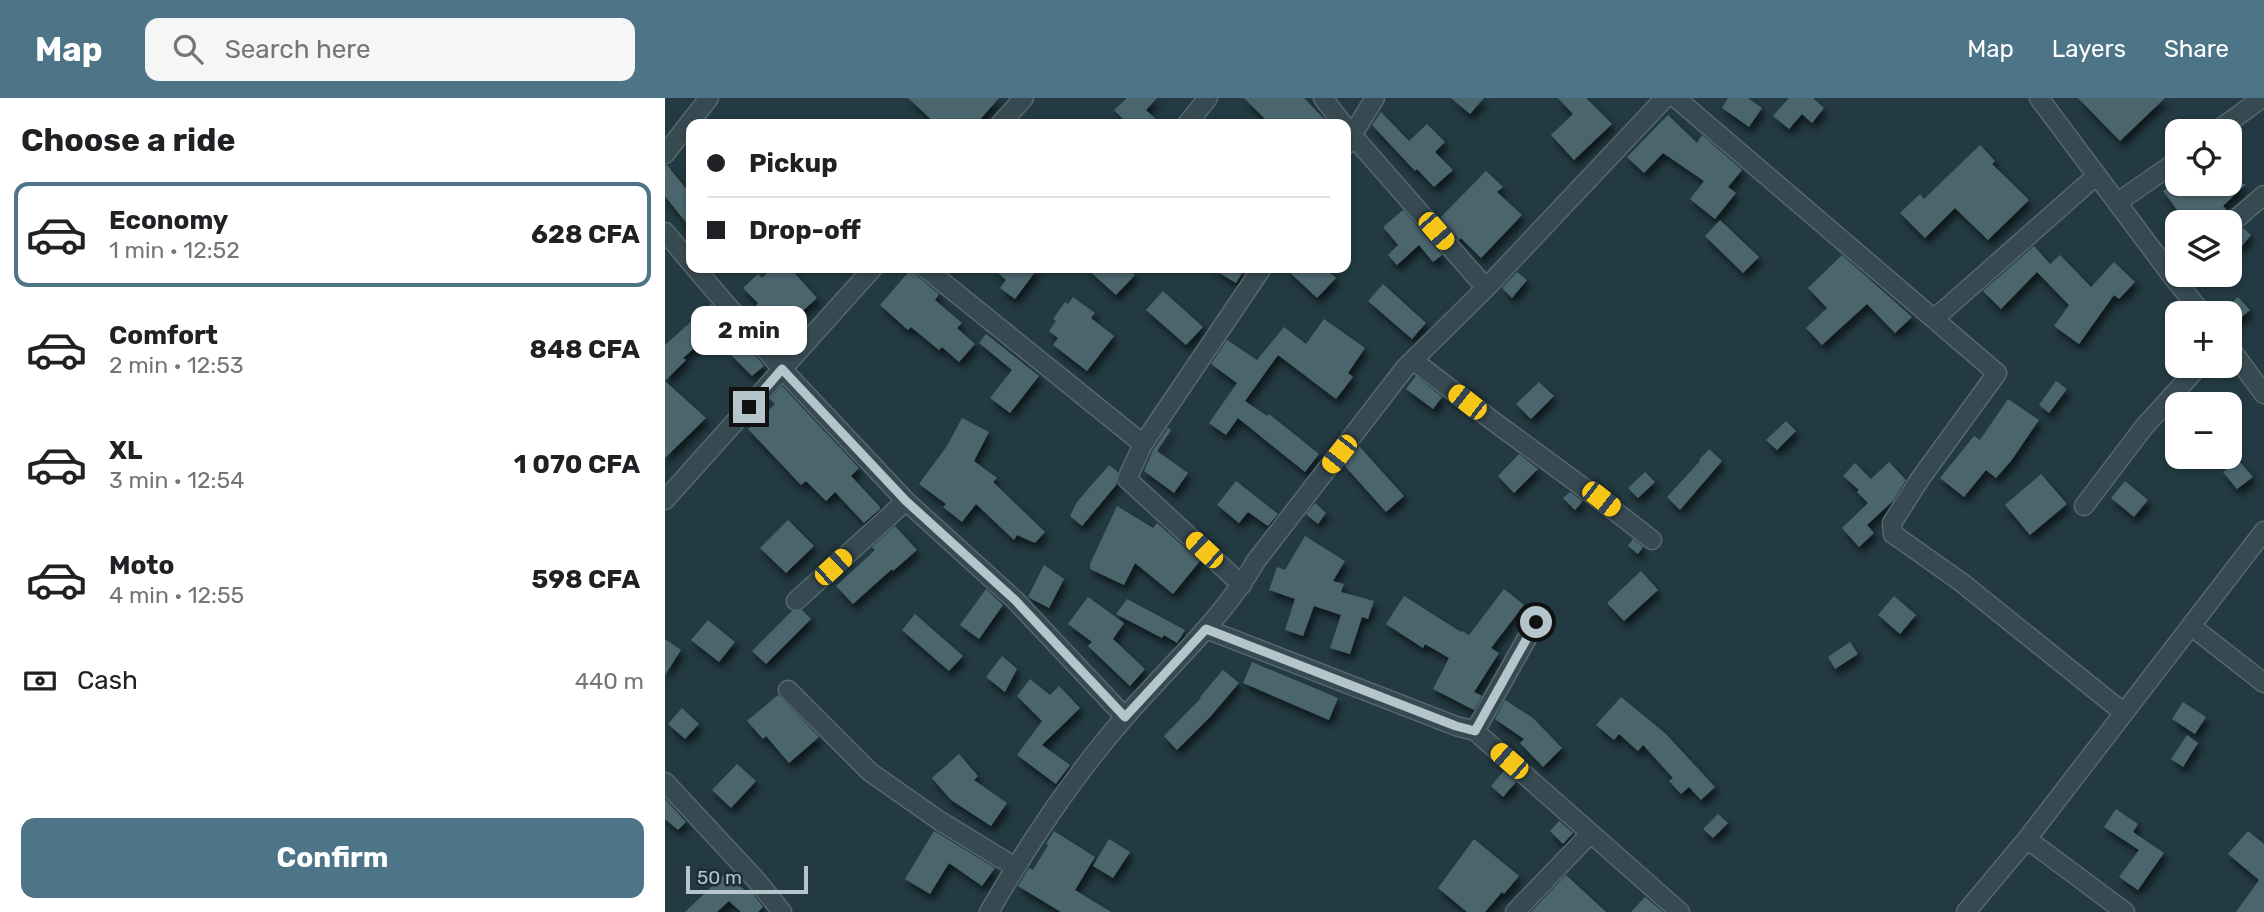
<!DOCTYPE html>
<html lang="en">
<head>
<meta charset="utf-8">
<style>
	body { margin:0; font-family:Rubik,sans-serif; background:#f6f6f6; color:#202124; height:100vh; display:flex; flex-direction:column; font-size:26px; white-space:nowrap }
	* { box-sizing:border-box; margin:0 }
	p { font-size:23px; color:#757577 }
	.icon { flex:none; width:38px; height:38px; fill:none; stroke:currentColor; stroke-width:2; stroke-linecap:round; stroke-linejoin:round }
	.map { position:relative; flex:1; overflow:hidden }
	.drawer { display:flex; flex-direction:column; background:#fff; width:665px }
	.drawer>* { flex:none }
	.top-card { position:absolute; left:21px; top:21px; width:665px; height:154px; border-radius:14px; box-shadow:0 2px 5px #0004; display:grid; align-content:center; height:154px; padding:0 21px; background:#fff }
	.tools { position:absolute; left:1500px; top:21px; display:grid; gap:14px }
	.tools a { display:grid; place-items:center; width:77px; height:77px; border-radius:14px; background:#fff; box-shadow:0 2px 5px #0004; font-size:35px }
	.scale { position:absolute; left:21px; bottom:18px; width:122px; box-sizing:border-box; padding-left:7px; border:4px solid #b4c5cc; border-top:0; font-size:19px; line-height:24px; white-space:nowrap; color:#b4c5cc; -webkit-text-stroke:5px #1c2f37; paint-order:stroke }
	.end { position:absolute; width:32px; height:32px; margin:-16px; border:9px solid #b4c5cc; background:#111; box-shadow:0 0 0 4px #111 }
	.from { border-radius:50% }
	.bubble { position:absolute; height:49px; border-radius:14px; background:#fff; box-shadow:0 2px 5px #0004; font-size:23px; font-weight:700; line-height:49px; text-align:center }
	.car { position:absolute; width:21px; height:42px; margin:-21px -10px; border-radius:9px; box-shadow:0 0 5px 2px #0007; background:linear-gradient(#f5c518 24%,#345 0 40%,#f5c518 0 76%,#345 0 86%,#f5c518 0) }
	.top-card b { display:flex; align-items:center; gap:24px; height:66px; font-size:26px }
	.top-card b+b { border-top:2px solid #e0e0e0 }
	.top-card i { width:18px; height:18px; background:#202124 }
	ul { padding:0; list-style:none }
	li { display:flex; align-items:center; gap:21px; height:105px; margin:0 14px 10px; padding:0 7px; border:4px solid transparent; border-radius:14px }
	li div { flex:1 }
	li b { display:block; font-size:26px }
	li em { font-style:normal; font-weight:700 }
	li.active { border-color:#4e7587 }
	li>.icon { width:63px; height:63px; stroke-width:1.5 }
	h2 { padding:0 21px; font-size:32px; line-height:84px }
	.pay { display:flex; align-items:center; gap:18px; height:77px; padding:0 21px; font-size:26px }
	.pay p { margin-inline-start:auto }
	.button { display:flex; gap:14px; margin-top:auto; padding:14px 21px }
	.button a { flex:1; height:80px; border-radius:14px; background:#4e7587; color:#fff; font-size:28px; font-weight:700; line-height:80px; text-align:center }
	header { display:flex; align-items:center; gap:42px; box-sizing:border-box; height:98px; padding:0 35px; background:#4e7587; color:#fff }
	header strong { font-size:33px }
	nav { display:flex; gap:38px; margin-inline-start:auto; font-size:24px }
	.search { width:490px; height:63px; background:#f6f6f6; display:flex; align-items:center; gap:18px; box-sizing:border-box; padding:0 24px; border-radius:14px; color:#757577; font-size:26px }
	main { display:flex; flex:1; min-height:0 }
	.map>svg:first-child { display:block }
	.building { fill:#4b656d; filter:url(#shadow) }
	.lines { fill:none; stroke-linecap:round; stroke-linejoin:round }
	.minor-casing { stroke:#55686f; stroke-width:21 }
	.minor { stroke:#374a51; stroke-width:18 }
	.route { stroke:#b4c5cc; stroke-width:9 }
</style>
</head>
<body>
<header>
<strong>Map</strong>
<div class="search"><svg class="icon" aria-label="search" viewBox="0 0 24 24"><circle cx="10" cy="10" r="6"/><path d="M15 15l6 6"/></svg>Search here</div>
<nav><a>Map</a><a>Layers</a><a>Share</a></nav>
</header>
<main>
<section class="drawer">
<h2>Choose a ride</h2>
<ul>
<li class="active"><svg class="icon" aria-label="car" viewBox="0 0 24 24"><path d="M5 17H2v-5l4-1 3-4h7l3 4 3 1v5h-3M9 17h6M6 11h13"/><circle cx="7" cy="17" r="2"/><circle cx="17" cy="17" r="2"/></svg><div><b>Economy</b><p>1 min · 12:52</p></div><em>628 CFA</em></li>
<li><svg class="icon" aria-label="car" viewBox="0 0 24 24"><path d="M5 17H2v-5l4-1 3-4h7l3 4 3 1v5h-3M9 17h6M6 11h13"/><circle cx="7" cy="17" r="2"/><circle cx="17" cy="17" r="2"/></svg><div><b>Comfort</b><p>2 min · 12:53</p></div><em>848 CFA</em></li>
<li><svg class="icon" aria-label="car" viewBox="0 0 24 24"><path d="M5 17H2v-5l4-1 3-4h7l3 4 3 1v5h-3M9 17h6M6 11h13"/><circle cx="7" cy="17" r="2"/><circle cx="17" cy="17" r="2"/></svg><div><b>XL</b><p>3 min · 12:54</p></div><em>1 070 CFA</em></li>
<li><svg class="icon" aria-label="car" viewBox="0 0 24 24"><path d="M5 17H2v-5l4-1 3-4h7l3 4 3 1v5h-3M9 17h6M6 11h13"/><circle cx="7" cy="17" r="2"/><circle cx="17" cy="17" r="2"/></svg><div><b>Moto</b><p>4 min · 12:55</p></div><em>598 CFA</em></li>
</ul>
<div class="pay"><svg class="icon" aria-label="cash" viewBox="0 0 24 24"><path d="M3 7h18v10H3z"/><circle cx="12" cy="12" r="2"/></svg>Cash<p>440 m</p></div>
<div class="button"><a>Confirm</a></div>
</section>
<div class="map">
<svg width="1599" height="814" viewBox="0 0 1599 814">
	<defs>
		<filter id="shadow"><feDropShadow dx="3.5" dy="6" stdDeviation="3.5" flood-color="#0009"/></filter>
	</defs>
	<rect width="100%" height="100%" fill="#233a42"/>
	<path class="building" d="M243 0H334L311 26H271Z
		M462 0H492L481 12 496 26H463L449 12Z
		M579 0H639L664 26H605Z
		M786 0H819L805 16Z
		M893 0H921L947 26 909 62 886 37 908 16Z
		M1063 0H1083L1097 10 1084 29 1057 10Z
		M1124 0H1148L1159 10 1147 25 1137 16 1124 31 1108 18Z
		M1413 0H1500L1455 43Z
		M716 14 744 43 762 26 780 44 770 54 788 72 769 89 752 71 750 73 707 27Z
		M1003 17 1032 45 1037 37 1077 72 1063 89 1071 95 1050 121 1025 101 1039 83 998 55 979 75 962 59Z
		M1315 47 1330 63 1327 66 1364 102 1323 142 1290 110 1260 140 1235 115 1255 96 1259 101Z
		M0 67H2L26 97V131L0 98Z
		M821 73 838 89 832 94 857 117 816 160 796 140 794 142 775 120Z
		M1507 86H1581L1558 108 1561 111 1543 124H1521L1498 93Z
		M738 112 777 157 768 164 754 147 732 167 723 157 733 147 718 129Z
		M1055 122 1094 159 1078 175 1040 138Z
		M1578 130 1586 137 1576 149 1567 141Z
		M1369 148 1385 166 1395 157 1426 189 1449 164 1470 184 1454 201 1449 197 1414 246 1389 228 1404 207 1372 174 1336 211 1318 193Z
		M1177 157 1247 219 1230 235 1202 206 1157 247 1141 230 1162 210 1143 190Z
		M108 170H125L152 200 131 219 132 220 117 235 90 209 93 205 78 190 93 176 97 180Z
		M247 170 253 179 274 196 270 202 297 225 292 230 310 246 294 264 277 249 274 252 246 229 243 232 215 207Z
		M327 170H373L350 201 335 190 341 182Z
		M421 170H462L470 177 451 197Z
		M546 170H580L571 185Z
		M620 170H660L671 180 652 200Z
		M852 174 862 182 847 200 837 190Z
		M718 186 761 225 747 241 703 203Z
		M498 193 538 229 521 247 481 212Z
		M408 199 430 215 426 220 449 238 422 273 388 247 393 240 384 233 391 223 388 221 400 204 403 206Z
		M1573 199 1585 212 1570 225 1564 215 1559 212Z
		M46 206 60 223 18 260 21 262 0 283 41 320 0 360V247Z
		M659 221 700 250 683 275 688 279 671 301 613 257 580 303 602 318 604 316 654 356 640 374 573 320 561 337 544 325 572 285 546 266 562 242 592 262 619 229 641 246Z
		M321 236 374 278 345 315 325 300 347 272 314 245Z
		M78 243 99 268 87 278 65 256Z
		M751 278 777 299 768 311 741 291Z
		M1391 283 1402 291 1384 315 1374 307Z
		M874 284 889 298 866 321 851 306Z
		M117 288 194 370 186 378 215 409V411L199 425 170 394 161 403 141 383 136 387 83 331 110 306 105 301Z
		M1343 301 1374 322 1346 363 1331 380 1321 372 1299 399 1275 380 1309 338 1315 342Z
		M297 320 324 334 309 363 332 380 328 384 380 434 370 445 352 437 349 442 311 406 297 424 278 409 281 406 254 386 282 348Z
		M1121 323 1131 333 1112 352 1101 342Z
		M503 330 506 332 492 353 523 375 509 395 479 373 488 352Z
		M694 348 739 398 721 414 679 367Z
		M1044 351 1057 363 1015 412 1002 399 1035 363 1034 362Z
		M854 356 873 371 849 395 833 378Z
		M1573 362 1588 379 1572 391 1558 374Z
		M1224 364 1241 382 1228 403 1202 427 1209 435 1194 449 1177 430 1203 405 1192 394 1194 392 1178 378 1190 365 1206 381Z
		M444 367 453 374 451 382 452 386 417 428 405 418 412 404Z
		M980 374 990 384 973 400 963 390Z
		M1376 376 1402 406 1365 437 1340 407Z
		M571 383 613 416 603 428 583 414 574 425 552 407Z
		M1460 383 1483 402 1469 419 1446 400Z
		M905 394 918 403 910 412 898 400Z
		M650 405 661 415 653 426 641 416Z
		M452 408 488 430 492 425 535 463 508 496 470 465 459 487 425 471V466Z
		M123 422 149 448 121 475 95 450Z
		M230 428 252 452 228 473 227 471 188 506 171 488 210 452 207 449Z
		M640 438 680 463 668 483 679 486 676 494 709 503 703 521 697 519 685 556 665 550 676 517 649 508 638 538 620 532 630 501 604 492 612 469 620 472Z
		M968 441 978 449 973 456 963 448Z
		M379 467 399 481 384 510 363 499Z
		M976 473 993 492 959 523 942 505Z
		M321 491 338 507 314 541 295 527Z
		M839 491 859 507 826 550 834 555 809 594 817 598 809 612 768 591 784 560 760 546 758 550 721 526 739 498 796 534 797 533 804 537Z
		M1229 498 1251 517 1235 536 1213 517Z
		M423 499 459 525 448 541 480 571 465 588 423 548 427 544 403 526Z
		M462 501 520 532 512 545 499 537 497 540 451 516Z
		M137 512 146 521 101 566 87 553 127 513Z
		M250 516 298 558 284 573 237 532Z
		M43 522 70 544 54 564 26 542Z
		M0 541 16 552 0 577Z
		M1185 544 1193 556 1170 571 1163 559Z
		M337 558 352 571 340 594 321 579Z
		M587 564 673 600 664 622 578 585Z
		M558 572 574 585 545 619 512 652 499 638 536 600 535 599Z
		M365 581 385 597 394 588 415 610 377 647 405 667 391 686 352 657 377 623 352 598Z
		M113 597 154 639 124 665 101 638 98 641 82 623Z
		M956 599 1000 635 1050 689 1036 702 1024 689 1016 696 1004 683 1008 680 978 647 973 653 954 636 949 642 931 627Z
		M840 602 868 620 897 650 878 669 855 645 859 641 830 621Z
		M1518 604 1541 619 1530 636 1507 621Z
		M17 610 34 626 20 641 3 626Z
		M1522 637 1533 645 1518 669 1506 661Z
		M294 656 313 678 309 682 342 705 326 728 286 702 267 680Z
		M72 666 91 683 66 710 47 692Z
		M839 673 851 684 838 699 826 688Z
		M0 701 21 724 13 732 0 721Z
		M1451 711 1473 726 1468 734 1499 755 1473 792 1454 779 1474 752 1439 729Z
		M1053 716 1063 725 1048 740 1038 731Z
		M894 723 908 735 898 746 885 733Z
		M269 733 330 770 317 788 284 765 265 796 240 781Z
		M389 733 430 759 410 792 446 814H396L353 788 364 770 368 772 383 747 381 746Z
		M1583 733 1599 746V814H1571L1594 782 1563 756Z
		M444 741 465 754 448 780 428 768Z
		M809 741 854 778 839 796 837 794 820 814H802L773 790Z
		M62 774 83 796 86 793 98 809 93 814H76L64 803 52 814H20Z
		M901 777 941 814H866Z
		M980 799 998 814H966Z"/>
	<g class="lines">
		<defs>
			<path id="minor" d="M658 0 678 26
				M1011 0 1269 221 1431 78
				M1374 0 1507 178 1537 215
				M335 26 359 0
				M522 26 543 0
				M681 30 821 190
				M1552 33 1597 0
				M681 47 710 0
				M0 56 44 0
				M1453 104 1512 63
				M1564 127 1599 97
				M0 134 26 165
				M30 170 117 271 241 403 350 502 460 619
				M260 170 478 346
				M1269 221 1332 275 1255 381 1227 425 1228 436 1296 484 1459 615
				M1564 249 1599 296
				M748 262C826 324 909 380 987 442
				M0 402 208 170
				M1419 408 1479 329 1534 268
				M577 487 462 381 478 346 597 170
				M131 503 241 403
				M1526 528 1599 585
				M541 531 791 628 810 633 1015 814
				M123 592 205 674 275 723 350 769
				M810 633 871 524
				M0 684 93 784 117 814
				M1362 741 1460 814
				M324 814C364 745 408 678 461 618 505 567 557 522 591 463L740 270 821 190 1000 0
				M850 814 926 735
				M1301 814 1362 741 1599 433"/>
		</defs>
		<use href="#minor" class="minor-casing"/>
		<use href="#minor" class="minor"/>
	</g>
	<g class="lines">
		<path class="route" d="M84 309 117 271 241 403 350 502 460 619 541 531 791 628 810 633 871 524"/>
	</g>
</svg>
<div class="tools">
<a><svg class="icon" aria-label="locate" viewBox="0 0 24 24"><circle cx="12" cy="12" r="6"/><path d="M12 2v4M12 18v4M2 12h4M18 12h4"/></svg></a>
<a><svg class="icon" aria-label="layers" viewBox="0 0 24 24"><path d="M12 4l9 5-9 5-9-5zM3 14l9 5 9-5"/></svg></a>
<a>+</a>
<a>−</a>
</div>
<div class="scale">50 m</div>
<i class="end from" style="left:871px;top:524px"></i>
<i class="end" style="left:84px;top:309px"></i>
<div class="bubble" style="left:26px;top:208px;width:116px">2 min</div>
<i class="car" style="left:771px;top:133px;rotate:139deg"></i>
<i class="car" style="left:802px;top:304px;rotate:308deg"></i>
<i class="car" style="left:674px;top:356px;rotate:218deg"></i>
<i class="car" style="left:936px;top:401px;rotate:128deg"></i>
<i class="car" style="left:539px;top:452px;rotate:313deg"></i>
<i class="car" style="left:168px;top:469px;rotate:47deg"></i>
<i class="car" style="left:844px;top:663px;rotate:311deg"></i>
<div class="top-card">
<b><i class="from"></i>Pickup</b>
<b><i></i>Drop-off</b>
</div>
</div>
</main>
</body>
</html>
